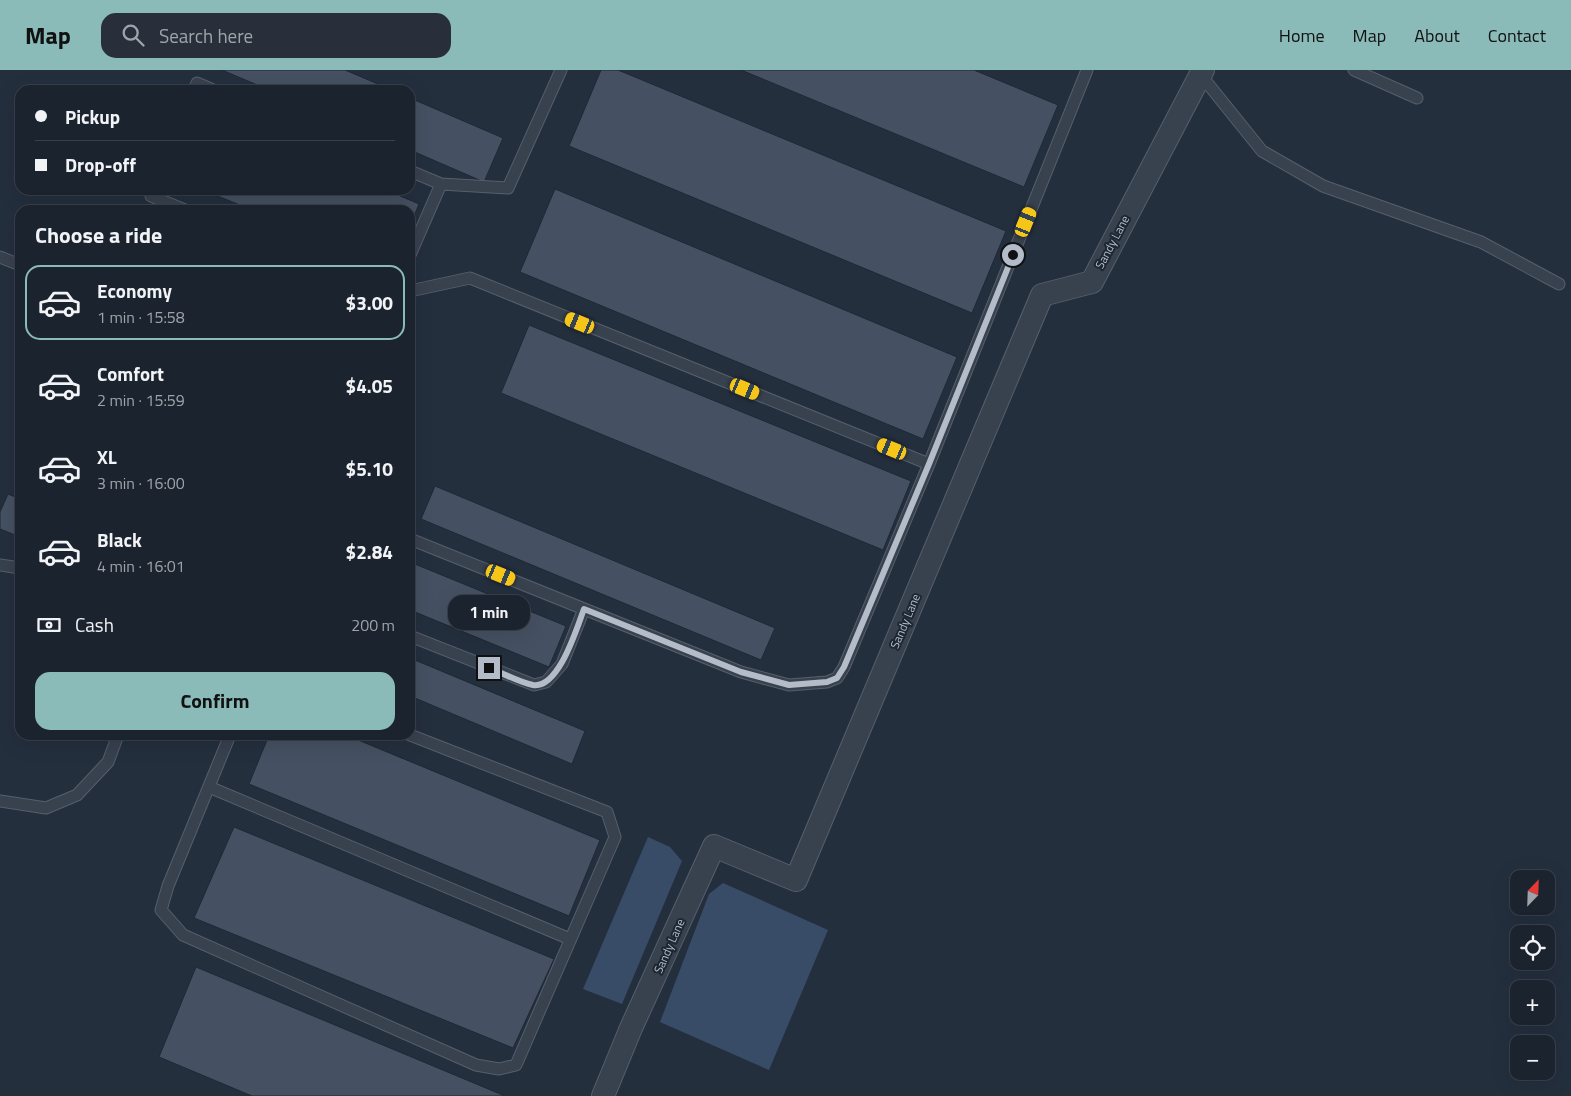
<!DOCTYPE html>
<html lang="en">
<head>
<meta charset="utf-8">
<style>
	body { margin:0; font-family:"Titillium Web",sans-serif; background:#282f3a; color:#f1f3f6; height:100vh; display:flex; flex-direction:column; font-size:19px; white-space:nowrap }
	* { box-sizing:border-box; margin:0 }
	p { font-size:16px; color:#a0a4aa }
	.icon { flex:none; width:28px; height:28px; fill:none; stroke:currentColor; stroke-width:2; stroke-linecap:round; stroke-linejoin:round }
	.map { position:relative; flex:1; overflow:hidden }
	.side { position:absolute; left:15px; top:135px; width:400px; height:535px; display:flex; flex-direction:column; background:#1b232e; border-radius:15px; box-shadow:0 5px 20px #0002,0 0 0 1px #39404a }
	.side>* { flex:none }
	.guide { position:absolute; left:15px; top:15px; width:400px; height:110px; border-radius:15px; box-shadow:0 5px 20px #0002,0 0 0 1px #39404a; display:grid; align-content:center; height:110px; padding:0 20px; background:#1b232e }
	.needle { width:32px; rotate:23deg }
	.tools { position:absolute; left:1510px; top:800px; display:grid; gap:10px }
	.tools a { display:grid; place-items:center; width:45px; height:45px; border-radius:10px; background:#1b232e; box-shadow:0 5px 20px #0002,0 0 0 1px #39404a; font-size:25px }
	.end { position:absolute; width:22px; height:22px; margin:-11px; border:6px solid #b4bcc9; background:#111; box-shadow:0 0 0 2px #111 }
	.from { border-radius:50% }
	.bubble { position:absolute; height:35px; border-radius:15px; background:#1b232e; box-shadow:0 5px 20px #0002,0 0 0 1px #39404a; font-size:16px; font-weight:700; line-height:35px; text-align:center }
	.car { position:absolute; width:15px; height:30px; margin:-15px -8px; border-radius:6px; box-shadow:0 0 4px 1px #0007; background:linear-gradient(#f5c518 24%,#345 0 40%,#f5c518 0 76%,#345 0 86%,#f5c518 0) }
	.guide b { display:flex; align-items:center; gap:18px; height:48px; font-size:19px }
	.guide b+b { border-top:1px solid #39404a }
	.guide i { width:12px; height:12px; background:#f1f3f6 }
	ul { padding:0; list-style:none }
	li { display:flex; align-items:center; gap:15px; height:75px; margin:0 10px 8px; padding:0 10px; border:2px solid transparent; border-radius:15px }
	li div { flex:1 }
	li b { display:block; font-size:19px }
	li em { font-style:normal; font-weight:700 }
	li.active { border-color:#8bbbb9 }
	li>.icon { width:45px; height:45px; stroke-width:1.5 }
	h2 { padding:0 20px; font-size:22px; line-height:60px }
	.pay { display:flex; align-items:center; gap:12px; height:55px; padding:0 20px; font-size:19px }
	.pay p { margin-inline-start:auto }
	.button { display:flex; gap:10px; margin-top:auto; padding:10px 20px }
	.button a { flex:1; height:58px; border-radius:15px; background:#8bbbb9; color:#111; font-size:20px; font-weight:700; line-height:58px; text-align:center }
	header { display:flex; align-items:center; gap:30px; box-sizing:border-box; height:70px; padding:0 25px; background:#8bbbb9; color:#111 }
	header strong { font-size:24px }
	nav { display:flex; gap:28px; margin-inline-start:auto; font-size:18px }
	.search { width:350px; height:45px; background:#282f3a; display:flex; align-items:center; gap:12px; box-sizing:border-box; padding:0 18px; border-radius:15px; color:#a0a4aa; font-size:19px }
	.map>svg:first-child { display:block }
	.water { fill:#394c67 }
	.building { fill:#455162; stroke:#1f2835 }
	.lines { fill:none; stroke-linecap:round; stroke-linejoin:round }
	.lane-casing { stroke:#565f6c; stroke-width:13 }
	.street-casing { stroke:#565f6c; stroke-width:24 }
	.lane { stroke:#38414e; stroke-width:11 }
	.street { stroke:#38414e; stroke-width:22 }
	.route { stroke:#b4bcc9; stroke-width:6 }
	.labels { text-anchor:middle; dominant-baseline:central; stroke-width:4; stroke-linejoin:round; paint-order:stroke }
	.street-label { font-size:12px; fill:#b4bcc9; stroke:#1d2633 }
</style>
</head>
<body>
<header>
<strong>Map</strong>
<div class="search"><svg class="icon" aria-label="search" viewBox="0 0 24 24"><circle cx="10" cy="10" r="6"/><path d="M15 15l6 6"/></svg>Search here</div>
<nav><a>Home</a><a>Map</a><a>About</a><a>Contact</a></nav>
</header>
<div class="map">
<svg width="1571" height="1026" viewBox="0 0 1571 1026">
	<rect width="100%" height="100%" fill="#242f3e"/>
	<path class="water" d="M648 767 670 777 682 791 622 934 583 919Z
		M723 813 828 860 769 1000 660 952 709 824Z"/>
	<path class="building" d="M222 0H345L392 20H269Z
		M601 0H618L1006 161 972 243 569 76Z
		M741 0H974L1058 35 1024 117Z
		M410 28 503 68 484 112 410 80Z
		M555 119 957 287 923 369 520 202Z
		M203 120H386L419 134 410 156V140H252Z
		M529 255 911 411 883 480 501 323Z
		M435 416 775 558 761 590 421 449Z
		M8 424 20 429V467L0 459V442Z
		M410 492 566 556 549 597 410 540Z
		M410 588 585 661 572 694 410 626Z
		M269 665H346L600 770 569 846 249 714Z
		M234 757 554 889 513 978 194 848Z
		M196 897 505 1026H252L159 987Z"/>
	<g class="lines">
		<defs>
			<path id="lane" d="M1354 0 1417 28
				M1200 4 1262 81 1323 116 1481 172 1559 214
				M194 20 197 13 213 20
				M410 101 441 114 508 118 561 0
				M153 120 151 126 185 140
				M410 185 441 114
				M0 187 20 195
				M410 221 470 208 929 394 1087 0
				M410 469 741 602 789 615 827 612 837 608 844 597 929 394
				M0 495 20 498
				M410 566 534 615 546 612 562 594 584 539
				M230 665 168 816 161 840 183 865 476 995 499 999 516 995 615 767 607 742 410 665
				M209 717 570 869
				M0 731 46 738 77 725 108 692 118 665"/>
			<path id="street" d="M603 1026 631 958 714 776 796 810 1042 225 1092 212 1203 0"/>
		</defs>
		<use href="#lane" class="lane-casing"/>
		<use href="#street" class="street-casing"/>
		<use href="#lane" class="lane"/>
		<use href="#street" class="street"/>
	</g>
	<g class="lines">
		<path class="route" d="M489 598C503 603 518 612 533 615 559 619 577 557 584 539L741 602 789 615 827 612 837 608 844 597 929 394 1013 185"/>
	</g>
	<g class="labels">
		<g class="street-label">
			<text transform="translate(1112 172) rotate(-62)">Sandy Lane</text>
			<text transform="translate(905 551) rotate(-67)">Sandy Lane</text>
			<text transform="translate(669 876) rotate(-66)">Sandy Lane</text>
		</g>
	</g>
</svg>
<div class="tools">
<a><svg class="needle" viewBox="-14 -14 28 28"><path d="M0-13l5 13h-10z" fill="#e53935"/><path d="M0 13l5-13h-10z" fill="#a0a4aa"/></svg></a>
<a><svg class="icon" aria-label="locate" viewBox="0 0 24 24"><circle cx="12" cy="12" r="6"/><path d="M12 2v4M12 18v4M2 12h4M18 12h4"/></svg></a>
<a>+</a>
<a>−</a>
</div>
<i class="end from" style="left:1013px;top:185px"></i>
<i class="end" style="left:489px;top:598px"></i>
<div class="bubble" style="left:448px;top:525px;width:82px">1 min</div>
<i class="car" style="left:1026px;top:152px;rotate:22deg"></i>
<i class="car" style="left:580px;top:253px;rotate:292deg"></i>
<i class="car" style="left:745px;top:319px;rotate:112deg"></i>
<i class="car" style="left:892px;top:379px;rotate:292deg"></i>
<i class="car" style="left:501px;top:505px;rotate:112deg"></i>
<div class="guide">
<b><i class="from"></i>Pickup</b>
<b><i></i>Drop-off</b>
</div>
<section class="side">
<h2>Choose a ride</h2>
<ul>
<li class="active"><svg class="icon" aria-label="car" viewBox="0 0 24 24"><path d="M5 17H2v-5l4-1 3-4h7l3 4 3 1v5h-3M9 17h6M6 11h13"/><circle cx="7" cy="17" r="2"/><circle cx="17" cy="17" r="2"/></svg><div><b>Economy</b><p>1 min · 15:58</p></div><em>$3.00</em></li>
<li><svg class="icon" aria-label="car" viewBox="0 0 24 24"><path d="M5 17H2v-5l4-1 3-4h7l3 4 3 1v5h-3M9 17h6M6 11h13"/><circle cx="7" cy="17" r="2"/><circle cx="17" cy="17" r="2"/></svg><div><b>Comfort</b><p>2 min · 15:59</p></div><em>$4.05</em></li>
<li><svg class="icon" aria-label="car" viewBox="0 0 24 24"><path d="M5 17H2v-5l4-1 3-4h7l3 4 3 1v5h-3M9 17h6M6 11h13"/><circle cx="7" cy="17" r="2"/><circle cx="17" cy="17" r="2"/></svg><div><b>XL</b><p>3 min · 16:00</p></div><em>$5.10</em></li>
<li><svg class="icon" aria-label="car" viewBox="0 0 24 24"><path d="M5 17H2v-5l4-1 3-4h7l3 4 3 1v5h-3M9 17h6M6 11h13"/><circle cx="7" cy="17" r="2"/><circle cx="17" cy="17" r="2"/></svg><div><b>Black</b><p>4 min · 16:01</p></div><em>$2.84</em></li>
</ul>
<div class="pay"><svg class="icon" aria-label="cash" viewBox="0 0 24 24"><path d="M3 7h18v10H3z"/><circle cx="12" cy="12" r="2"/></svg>Cash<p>200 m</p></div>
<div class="button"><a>Confirm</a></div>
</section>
</div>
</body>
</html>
